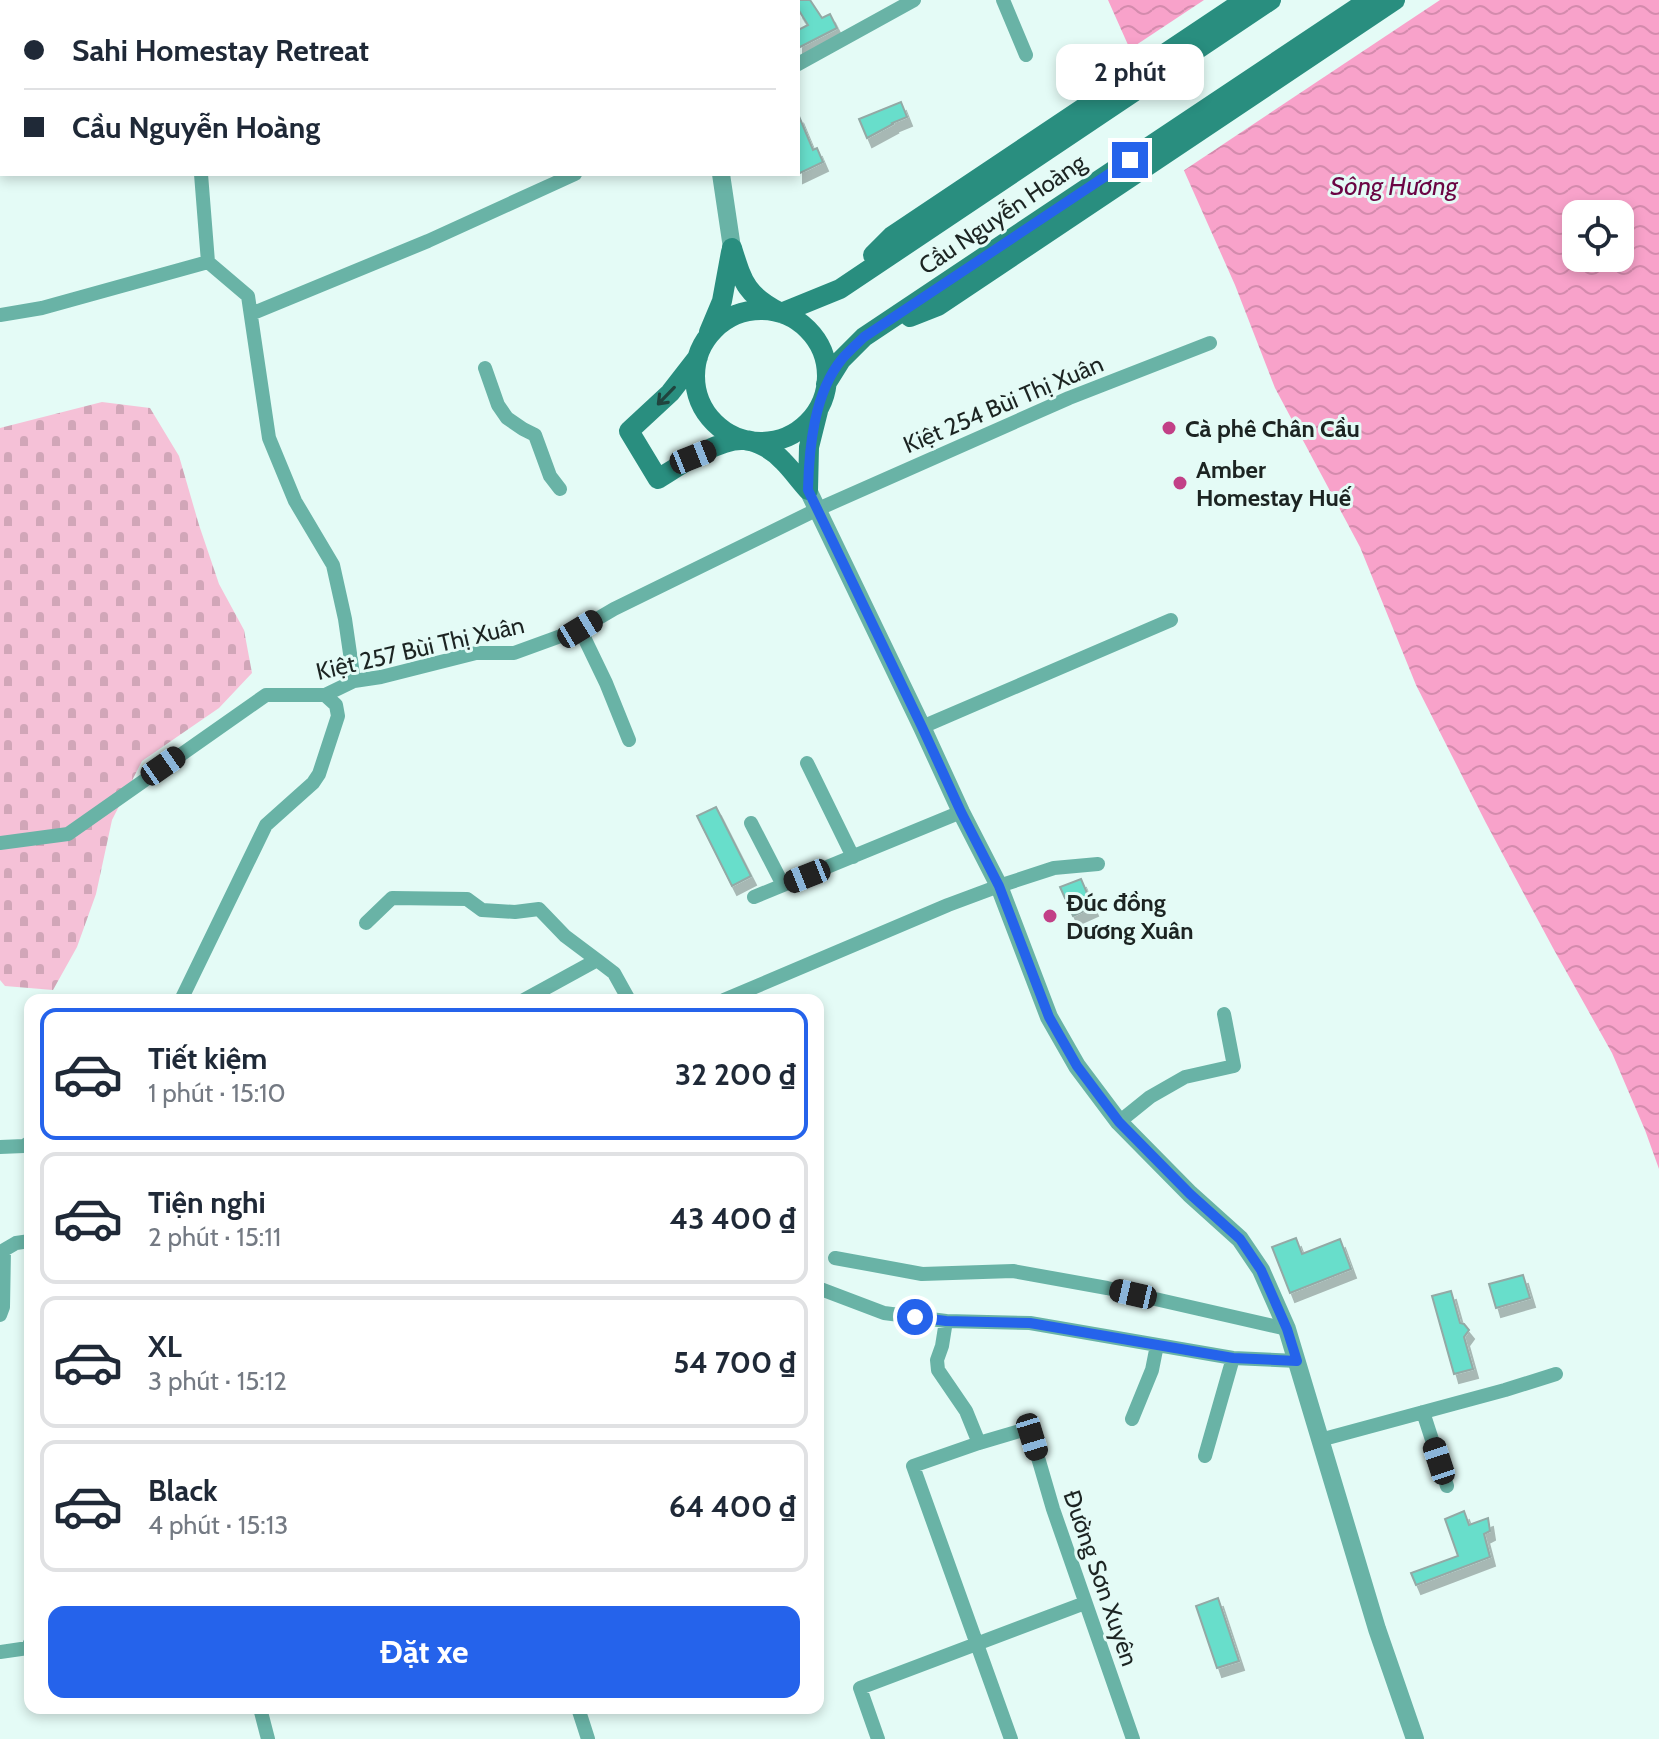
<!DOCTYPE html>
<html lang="vi">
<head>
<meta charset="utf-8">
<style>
	body { margin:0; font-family:Cabin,sans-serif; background:#f6f6f7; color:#1f2937; height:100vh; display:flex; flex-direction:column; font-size:30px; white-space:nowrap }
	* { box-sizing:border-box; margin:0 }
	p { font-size:26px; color:#747a83 }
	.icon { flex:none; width:44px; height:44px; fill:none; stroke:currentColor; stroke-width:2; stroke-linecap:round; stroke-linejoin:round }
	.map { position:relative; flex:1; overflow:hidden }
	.side { position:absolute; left:24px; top:994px; width:800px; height:720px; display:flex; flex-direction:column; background:#fff; border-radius:16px; box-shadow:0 4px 12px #0003 }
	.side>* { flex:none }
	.top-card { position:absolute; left:0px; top:0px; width:800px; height:176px; box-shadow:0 4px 12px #0003; display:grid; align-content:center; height:176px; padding:0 24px; background:#fff }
	.tools { position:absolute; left:1562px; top:200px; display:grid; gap:16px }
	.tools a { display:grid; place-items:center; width:72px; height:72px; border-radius:16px; background:#fff; box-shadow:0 4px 12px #0003; font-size:40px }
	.end { position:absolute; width:36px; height:36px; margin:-18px; border:10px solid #2563eb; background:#fff; box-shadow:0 0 0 4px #fff }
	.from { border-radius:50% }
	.bubble { position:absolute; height:56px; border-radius:16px; background:#fff; box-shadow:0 4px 12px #0003; font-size:26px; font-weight:800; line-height:56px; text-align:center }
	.car { position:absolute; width:24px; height:48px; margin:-24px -12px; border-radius:10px; box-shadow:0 0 6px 2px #0007; background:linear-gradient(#222 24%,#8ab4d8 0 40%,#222 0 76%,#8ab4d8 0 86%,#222 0) }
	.top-card b { display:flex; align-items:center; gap:28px; height:76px; font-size:30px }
	.top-card b+b { border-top:2px solid #e0e1e3 }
	.top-card i { width:20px; height:20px; background:#1f2937 }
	ul { padding:14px 0 0; list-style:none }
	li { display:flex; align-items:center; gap:24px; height:132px; margin:0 16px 12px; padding:0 8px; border:4px solid #e0e1e3; border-radius:16px }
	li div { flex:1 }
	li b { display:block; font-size:30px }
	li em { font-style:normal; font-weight:800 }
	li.active { border-color:#2563eb }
	li>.icon { width:72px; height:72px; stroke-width:1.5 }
	.cta { display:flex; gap:16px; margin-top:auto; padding:16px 24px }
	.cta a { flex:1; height:92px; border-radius:16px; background:#2563eb; color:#fff; font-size:32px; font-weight:800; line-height:92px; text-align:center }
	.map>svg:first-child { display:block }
	.cemetery { fill:url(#cemetery-stones) }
	.water { fill:url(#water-waves); fill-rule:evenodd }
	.pier { fill:#e4fbf6 }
	.building { fill:#68decb; stroke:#93a9a5; stroke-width:2; filter:url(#shadow) }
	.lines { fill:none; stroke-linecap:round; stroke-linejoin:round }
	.minor { stroke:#69b3a6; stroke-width:14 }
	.tertiary { stroke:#69b3a6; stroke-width:18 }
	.secondary { stroke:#298e7f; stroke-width:20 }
	.oneway { stroke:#20443e }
	.route { stroke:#2563eb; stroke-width:10 }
	.poi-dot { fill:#c24087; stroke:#e4fbf6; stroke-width:3 }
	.labels { text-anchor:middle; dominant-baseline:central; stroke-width:6; stroke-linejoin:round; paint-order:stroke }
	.street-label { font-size:24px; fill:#1c2422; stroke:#e4fbf6 }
	.poi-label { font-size:24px; font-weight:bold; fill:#1c2422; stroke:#e4fbf6; text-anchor:start }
	.water-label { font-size:26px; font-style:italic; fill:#6b0544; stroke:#e4fbf6 }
</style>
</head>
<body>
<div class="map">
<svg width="1659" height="1739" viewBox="0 0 1659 1739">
	<defs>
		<pattern id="cemetery-stones" width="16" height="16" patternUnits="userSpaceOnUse" patternTransform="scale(2)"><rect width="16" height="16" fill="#f5c1d7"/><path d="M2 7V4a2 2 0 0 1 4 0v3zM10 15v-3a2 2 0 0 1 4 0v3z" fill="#d1a6b8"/></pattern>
		<pattern id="water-waves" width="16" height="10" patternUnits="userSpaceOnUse" patternTransform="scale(2)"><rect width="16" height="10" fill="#f8a2ca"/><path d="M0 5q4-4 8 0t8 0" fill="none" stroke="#d48bad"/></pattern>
		<filter id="shadow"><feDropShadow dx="5" dy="9" stdDeviation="0" flood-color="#0004"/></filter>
	</defs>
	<rect width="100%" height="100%" fill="#e4fbf6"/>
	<path class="cemetery" d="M102 402 150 408 179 456 199 525 219 584 244 630 252 673 219 708 142 761 112 820 96 894 77 947 53 990 5 986 0 980V428Z"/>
	<path class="water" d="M1108 0H1659V1169L1645 1130 1612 1053 1553 948 1486 823 1416 685 1360 547 1275 388 1235 285ZM1576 214H1620V258H1576Z"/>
	<path class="pier" d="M1204 0H1440L1180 173 1127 51Z"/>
	<path class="building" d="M793 0H810L822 18 830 14 837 28 798 48V30L808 25 798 9V2H794Z
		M901 102 907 117 892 123 893 124 867 138 859 119Z
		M798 114 813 150 817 148 823 162 798 174Z
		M716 807 751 876 732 886 697 816Z
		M1081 879 1093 907 1073 916 1060 887Z
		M1296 1238 1302 1254 1340 1239 1351 1269 1290 1293 1272 1247Z
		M1523 1275 1530 1298 1496 1308 1489 1284Z
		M1451 1291 1460 1323 1464 1324 1469 1330 1464 1337 1473 1369 1454 1374 1432 1296Z
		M1464 1511 1469 1525 1488 1518 1490 1531 1484 1534 1490 1557 1416 1585 1411 1573 1458 1556 1445 1519Z
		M1218 1598 1239 1661 1217 1668 1196 1606Z"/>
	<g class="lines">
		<path class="minor" d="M168 0 169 2
			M1003 0 1026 55
			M486 2 489 0
			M798 64 914 0
			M0 129H2
			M201 174 208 262 248 296 269 438 295 501 333 565 345 619 354 681
			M251 314 428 241 575 174
			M0 315 42 308 208 262
			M485 368 498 405 507 418 523 429 535 435 550 476 560 489
			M580 629 606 683 629 740
			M922 727 1171 620
			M807 763 853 857
			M751 823 783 885
			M0 843 68 834 266 695H325L354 681 381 677 476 653H514L580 629 614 609 816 510 1069 398 1210 343
			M754 897 961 812
			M366 923 392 898 467 899 482 910 515 912 539 909 565 936 597 960
			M181 1000 266 825 313 783 319 774 338 716 336 705 325 695
			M524 1000 597 960 614 973 629 1000
			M724 1000 948 905 999 886 1054 868 1098 864
			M1119 1122 1150 1097 1185 1077 1234 1066 1224 1014
			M0 1147 24 1146 30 1142
			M835 1258 922 1274 1013 1271 1107 1288 1287 1329
			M818 1288 884 1313 946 1321 1030 1323 1233 1358 1297 1361
			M0 1315 3 1307 4 1250 16 1243 30 1241
			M946 1321 942 1346 937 1360 938 1370 966 1411 979 1443
			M1423 1412 1447 1486
			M1132 1419 1152 1370 1157 1345
			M1320 1440 1505 1390 1556 1374
			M1205 1456 1233 1358
			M0 1652 28 1648 30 1643
			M260 1708 268 1739
			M578 1708 588 1739
			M878 1739 860 1688 1085 1603
			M1011 1739 913 1466 979 1443 1023 1430 1030 1433 1032 1437 1053 1509 1133 1739"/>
		<path class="tertiary" d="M676 0 677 2
			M721 174 732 248
			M808 490 922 727 961 812 999 886 1049 1017 1077 1066 1119 1122 1190 1194 1240 1239 1261 1270 1287 1329 1377 1629 1415 1739"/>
		<path class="secondary" d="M732 248C743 283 746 295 781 313L840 289 1271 0
			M873 255 892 236 1245 0
			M695 376a66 66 0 1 1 132 0a66 66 0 1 1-132 0Z
			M910 317 938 306 1395 0
			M709 332 722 301 731 252
			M698 357 670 393 629 431 658 479C679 466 719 438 744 440 758 441 774 451 783 461 792 470 799 480 808 490
			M826 384 841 360 864 337 1369 0
			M808 490 809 447 818 411"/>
	</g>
	<defs><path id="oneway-shaft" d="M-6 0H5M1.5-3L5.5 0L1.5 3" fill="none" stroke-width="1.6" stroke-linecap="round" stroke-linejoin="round" transform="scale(2)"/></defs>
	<use class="oneway" href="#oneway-shaft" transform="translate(666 396) rotate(134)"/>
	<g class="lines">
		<path class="route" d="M915 1317 946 1321 1030 1323 1233 1358 1297 1361 1287 1329 1261 1270 1240 1239 1190 1194 1119 1122 1077 1066 1049 1017 999 886 961 812 922 727 808 490C809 448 814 393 842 359 849 351 857 344 864 337L1130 160"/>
	</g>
	<g class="poi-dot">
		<circle cx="1169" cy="428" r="8"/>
		<circle cx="1180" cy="483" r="8"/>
		<circle cx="1050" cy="916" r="8"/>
	</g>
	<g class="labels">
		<g class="street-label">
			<text transform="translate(1002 214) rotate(-34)">Cầu Nguyễn Hoàng</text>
			<text transform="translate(1003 404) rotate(-23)">Kiệt 254 Bùi Thị Xuân</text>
			<text transform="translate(420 648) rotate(-13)">Kiệt 257 Bùi Thị Xuân</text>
			<text transform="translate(1101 1578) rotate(71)">Đường Sơn Xuyên</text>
		</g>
		<g class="poi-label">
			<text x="1185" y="428">Cà phê Chân Cầu</text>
			<text x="1196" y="469">Amber<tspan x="1196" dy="28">Homestay Huế</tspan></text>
			<text x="1066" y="902">Đúc đồng<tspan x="1066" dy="28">Dương Xuân</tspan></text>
		</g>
		<g class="water-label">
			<text x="1394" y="186">Sông Hương</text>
		</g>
	</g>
</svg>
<div class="tools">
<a><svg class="icon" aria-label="locate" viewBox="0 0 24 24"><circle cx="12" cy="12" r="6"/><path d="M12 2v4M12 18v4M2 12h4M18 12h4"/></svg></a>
</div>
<i class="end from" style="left:915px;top:1317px"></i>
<i class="end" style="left:1130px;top:160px"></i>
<div class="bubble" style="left:1056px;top:44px;width:148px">2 phút</div>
<i class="car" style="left:693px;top:457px;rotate:68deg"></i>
<i class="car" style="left:580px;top:629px;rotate:59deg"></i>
<i class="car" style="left:163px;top:766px;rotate:55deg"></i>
<i class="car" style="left:807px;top:876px;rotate:248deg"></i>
<i class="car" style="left:1133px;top:1294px;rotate:283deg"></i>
<i class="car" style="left:1032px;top:1437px;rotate:163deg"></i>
<i class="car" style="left:1439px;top:1461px;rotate:342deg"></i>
<div class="top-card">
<b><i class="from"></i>Sahi Homestay Retreat</b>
<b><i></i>Cầu Nguyễn Hoàng</b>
</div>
<section class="side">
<ul>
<li class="active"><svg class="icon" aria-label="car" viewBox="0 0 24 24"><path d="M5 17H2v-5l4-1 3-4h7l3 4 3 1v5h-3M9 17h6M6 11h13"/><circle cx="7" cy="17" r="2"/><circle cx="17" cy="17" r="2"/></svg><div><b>Tiết kiệm</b><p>1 phút · 15:10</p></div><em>32 200 ₫</em></li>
<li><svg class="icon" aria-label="car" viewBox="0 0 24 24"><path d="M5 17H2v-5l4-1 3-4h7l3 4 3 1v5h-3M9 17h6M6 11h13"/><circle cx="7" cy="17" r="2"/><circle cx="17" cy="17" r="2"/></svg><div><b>Tiện nghi</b><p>2 phút · 15:11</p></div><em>43 400 ₫</em></li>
<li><svg class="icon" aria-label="car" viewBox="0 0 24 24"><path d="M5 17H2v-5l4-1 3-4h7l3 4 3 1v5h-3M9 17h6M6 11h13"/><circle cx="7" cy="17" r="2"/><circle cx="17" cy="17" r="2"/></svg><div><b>XL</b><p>3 phút · 15:12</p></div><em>54 700 ₫</em></li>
<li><svg class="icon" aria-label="car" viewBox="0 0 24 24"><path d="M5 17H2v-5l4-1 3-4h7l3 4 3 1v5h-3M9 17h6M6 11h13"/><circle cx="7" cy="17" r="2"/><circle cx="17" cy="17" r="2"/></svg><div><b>Black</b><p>4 phút · 15:13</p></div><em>64 400 ₫</em></li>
</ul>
<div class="cta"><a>Đặt xe</a></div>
</section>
</div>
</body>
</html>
